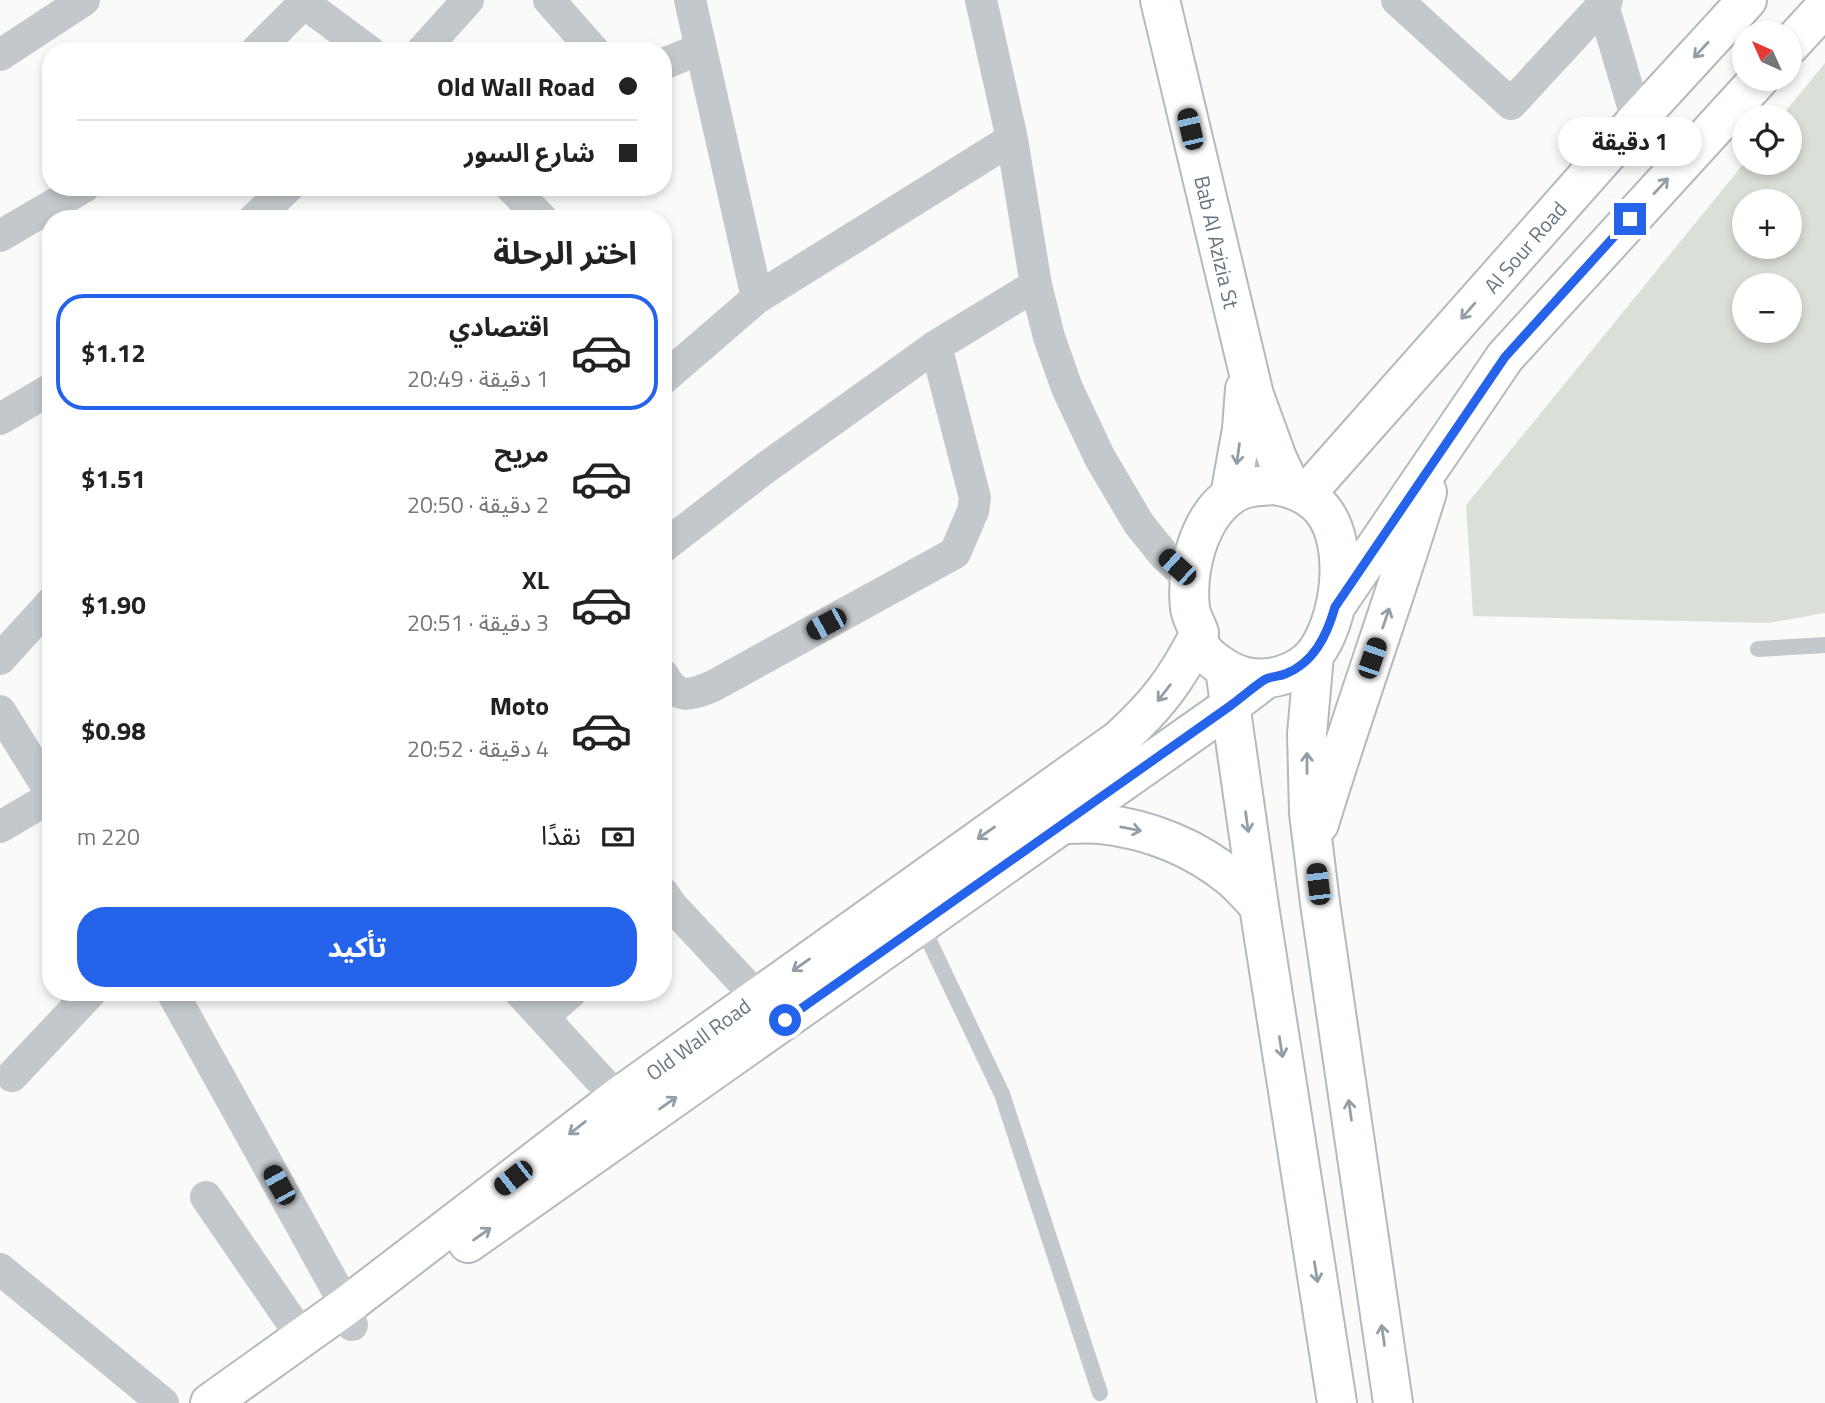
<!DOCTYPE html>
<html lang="ar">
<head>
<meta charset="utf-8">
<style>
	body { margin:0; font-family:"Titillium Web","Noto Sans Arabic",sans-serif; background:#f6f6f6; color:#222; direction:rtl; height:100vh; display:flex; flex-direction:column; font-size:26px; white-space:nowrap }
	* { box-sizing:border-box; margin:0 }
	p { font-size:23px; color:#767676 }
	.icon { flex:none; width:38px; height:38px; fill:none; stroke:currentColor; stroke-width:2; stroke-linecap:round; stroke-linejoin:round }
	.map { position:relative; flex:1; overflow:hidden; direction:ltr }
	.drawer { position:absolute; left:42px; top:210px; width:630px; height:791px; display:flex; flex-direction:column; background:#fff; border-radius:28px; box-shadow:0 4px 10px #0003; direction:rtl }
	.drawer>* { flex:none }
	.banner { position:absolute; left:42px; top:42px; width:630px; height:154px; border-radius:28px; box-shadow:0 4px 10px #0003; direction:rtl; display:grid; align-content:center; height:154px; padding:0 35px; background:#fff }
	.needle { width:46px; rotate:315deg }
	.fabs { position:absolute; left:1732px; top:21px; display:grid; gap:14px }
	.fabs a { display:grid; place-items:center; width:70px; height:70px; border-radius:50%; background:#fff; box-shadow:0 4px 10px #0003; font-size:35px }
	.end { position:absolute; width:32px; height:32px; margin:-16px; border:9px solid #2563eb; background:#fff; box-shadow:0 0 0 4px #fff }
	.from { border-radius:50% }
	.bubble { position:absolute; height:49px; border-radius:24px; background:#fff; box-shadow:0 4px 10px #0003; font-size:23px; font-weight:700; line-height:49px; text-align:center; direction:rtl }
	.car { position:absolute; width:21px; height:42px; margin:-21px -10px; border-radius:9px; box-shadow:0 0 5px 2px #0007; background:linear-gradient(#222 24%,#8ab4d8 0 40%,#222 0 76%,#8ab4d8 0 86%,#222 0) }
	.banner b { display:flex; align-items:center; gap:24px; height:66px; font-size:26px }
	.banner b+b { border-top:2px solid #e0e0e0 }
	.banner i { width:18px; height:18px; background:#222 }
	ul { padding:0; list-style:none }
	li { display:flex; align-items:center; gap:21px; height:116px; margin:0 14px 10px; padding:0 21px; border:4px solid transparent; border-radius:28px }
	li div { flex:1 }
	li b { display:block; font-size:26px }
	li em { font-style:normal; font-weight:700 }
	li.selected { border-color:#2563eb }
	li>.icon { width:63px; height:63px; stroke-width:1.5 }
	h2 { padding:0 35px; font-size:32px; line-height:84px }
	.pay { display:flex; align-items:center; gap:18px; height:77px; padding:0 35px; font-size:26px }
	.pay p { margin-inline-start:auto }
	.primary-button { display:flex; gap:14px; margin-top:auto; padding:14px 35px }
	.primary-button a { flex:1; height:80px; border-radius:28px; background:#2563eb; color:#fff; font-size:28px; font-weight:700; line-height:80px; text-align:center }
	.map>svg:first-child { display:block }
	.green { fill:#dadfd7; fill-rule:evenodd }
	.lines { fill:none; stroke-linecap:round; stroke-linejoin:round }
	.secondary-casing { stroke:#b3babf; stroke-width:42 }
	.lane { stroke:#c3c8cc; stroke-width:16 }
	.street { stroke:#c3c8cc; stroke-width:32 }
	.secondary { stroke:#fff; stroke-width:38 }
	.oneway { stroke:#939fa8 }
	.route { stroke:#2563eb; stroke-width:9 }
	.labels { text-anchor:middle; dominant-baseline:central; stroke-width:7; stroke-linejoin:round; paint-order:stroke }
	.street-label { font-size:21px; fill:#657683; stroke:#fff }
</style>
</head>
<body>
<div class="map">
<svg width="1825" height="1403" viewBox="0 0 1825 1403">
	<rect width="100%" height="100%" fill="#fafaf8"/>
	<path class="green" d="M1825 63V613L1768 623 1473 616 1466 505 1745 162 1790 163V117H1781ZM1745 201H1790V247H1745ZM1745 285H1790V331H1745Z"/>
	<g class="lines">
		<defs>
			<path id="secondary" d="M1160 0 1254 395 1277 458 1291 488
				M1790 45 1825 7
				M1275 485C1293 488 1310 495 1322 509 1351 544 1341 621 1314 655 1298 674 1269 682 1246 677 1231 674 1205 658 1199 643 1198 640 1199 636 1199 633 1196 624 1191 616 1190 608 1186 571 1198 519 1230 496 1243 486 1260 486 1275 485Z
				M1305 495 1637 120 1747 0
				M1230 496 1242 429 1245 389
				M1335 607 1505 357 1759 79
				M1314 655 1307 734 1309 813 1320 903 1393 1403
				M1225 669 1259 906 1337 1403
				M1063 824C1075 824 1088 823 1101 824 1149 829 1196 848 1233 879 1242 887 1251 897 1259 906
				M1319 824C1353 712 1393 603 1427 492
				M468 1243 1230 706 1267 678
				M210 1403 346 1306 617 1098 1120 739C1158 704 1176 680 1199 635"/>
		</defs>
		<use href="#secondary" class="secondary-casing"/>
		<path class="lane" d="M1758 649 1825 645
			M921 924 1002 1094 1100 1393"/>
		<path class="street" d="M549 0 594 51
			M690 0 757 298
			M981 0 1012 139 1036 285 1049 337 1067 388 1100 458 1139 524 1164 555 1190 579
			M1397 0 1511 104 1607 0
			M304 3 369 51
			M1603 5 1637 120
			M256 51 304 3 300 0
			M422 51 468 0
			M0 55 84 0
			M663 64 700 49
			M511 187 542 219
			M254 219 288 187
			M0 236 84 187
			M663 379 757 298 1012 139
			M0 419 51 389
			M663 547 764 469 936 346 1036 285
			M0 659 51 603
			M663 675C678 701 690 695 713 686L955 553 973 511 975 498 936 346
			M0 711 51 793
			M0 827 51 797
			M663 893 672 906 757 997
			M172 992 346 1306 352 1325
			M520 992 617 1098
			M543 1017 571 992
			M12 1076 91 992
			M206 1197 302 1337
			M0 1269 163 1403"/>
		<use href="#secondary" class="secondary"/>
	</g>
	<defs><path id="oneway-shaft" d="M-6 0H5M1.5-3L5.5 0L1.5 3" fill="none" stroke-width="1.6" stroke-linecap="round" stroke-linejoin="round" transform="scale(1.75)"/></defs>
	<g class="oneway">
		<use href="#oneway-shaft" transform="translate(1701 50) rotate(133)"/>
		<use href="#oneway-shaft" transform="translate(1661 186) rotate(-47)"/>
		<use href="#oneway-shaft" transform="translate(1468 311) rotate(131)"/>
		<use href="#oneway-shaft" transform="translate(1238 454) rotate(98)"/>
		<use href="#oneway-shaft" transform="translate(1386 618) rotate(-71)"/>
		<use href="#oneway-shaft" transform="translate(1164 693) rotate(128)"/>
		<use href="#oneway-shaft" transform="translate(1307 763) rotate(-90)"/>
		<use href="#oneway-shaft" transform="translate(1247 822) rotate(82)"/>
		<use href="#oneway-shaft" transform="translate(1131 829) rotate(11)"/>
		<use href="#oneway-shaft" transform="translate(986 833) rotate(145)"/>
		<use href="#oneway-shaft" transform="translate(801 965) rotate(145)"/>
		<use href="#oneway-shaft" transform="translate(1281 1047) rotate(81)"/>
		<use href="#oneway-shaft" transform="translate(668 1103) rotate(-35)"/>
		<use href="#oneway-shaft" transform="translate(1350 1110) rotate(-98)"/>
		<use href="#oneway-shaft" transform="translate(577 1128) rotate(142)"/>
		<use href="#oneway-shaft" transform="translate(482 1234) rotate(-35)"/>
		<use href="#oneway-shaft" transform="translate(1316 1272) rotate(81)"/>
		<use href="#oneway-shaft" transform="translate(1383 1335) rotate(-98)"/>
	</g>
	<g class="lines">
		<path class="route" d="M785 1020 1230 706C1241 698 1252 688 1264 680 1271 676 1278 677 1285 674 1314 663 1327 635 1335 607L1505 357 1630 219"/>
	</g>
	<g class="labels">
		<g class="street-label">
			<text transform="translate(1217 242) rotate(77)">Bab Al Azizia St</text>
			<text transform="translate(1525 247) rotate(-49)">Al Sour Road</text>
			<text transform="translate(698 1039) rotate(-36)">Old Wall Road</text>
		</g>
	</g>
</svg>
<div class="fabs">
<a><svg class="needle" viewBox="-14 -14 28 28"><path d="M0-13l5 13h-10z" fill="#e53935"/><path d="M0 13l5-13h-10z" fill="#767676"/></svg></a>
<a><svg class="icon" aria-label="locate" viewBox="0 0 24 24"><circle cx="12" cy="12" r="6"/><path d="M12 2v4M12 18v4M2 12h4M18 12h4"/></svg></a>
<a>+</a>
<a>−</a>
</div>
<i class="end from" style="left:785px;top:1020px"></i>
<i class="end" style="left:1630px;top:219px"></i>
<div class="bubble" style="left:1558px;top:117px;width:144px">1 دقيقة</div>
<i class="car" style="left:1190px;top:129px;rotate:347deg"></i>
<i class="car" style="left:1177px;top:567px;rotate:312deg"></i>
<i class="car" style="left:826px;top:624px;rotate:242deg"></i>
<i class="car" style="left:1372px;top:658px;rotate:19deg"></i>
<i class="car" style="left:1318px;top:884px;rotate:353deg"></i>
<i class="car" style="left:513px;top:1178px;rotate:232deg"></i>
<i class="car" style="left:279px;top:1185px;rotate:331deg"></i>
<div class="banner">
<b><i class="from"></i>Old Wall Road</b>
<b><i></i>شارع السور</b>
</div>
<section class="drawer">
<h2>اختر الرحلة</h2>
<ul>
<li class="selected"><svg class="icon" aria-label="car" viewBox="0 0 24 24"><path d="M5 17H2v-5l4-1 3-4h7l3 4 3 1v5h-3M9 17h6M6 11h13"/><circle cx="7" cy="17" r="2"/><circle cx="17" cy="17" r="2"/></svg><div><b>اقتصادي</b><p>1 دقيقة · 20:49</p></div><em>$1.12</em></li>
<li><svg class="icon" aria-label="car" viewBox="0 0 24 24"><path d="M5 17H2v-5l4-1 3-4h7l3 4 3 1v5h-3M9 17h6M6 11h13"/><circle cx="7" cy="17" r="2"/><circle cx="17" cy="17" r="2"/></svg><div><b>مريح</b><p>2 دقيقة · 20:50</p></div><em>$1.51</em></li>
<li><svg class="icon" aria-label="car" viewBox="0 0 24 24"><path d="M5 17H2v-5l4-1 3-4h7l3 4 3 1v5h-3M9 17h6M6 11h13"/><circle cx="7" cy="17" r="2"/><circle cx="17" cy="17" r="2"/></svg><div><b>XL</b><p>3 دقيقة · 20:51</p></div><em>$1.90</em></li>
<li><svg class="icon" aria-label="car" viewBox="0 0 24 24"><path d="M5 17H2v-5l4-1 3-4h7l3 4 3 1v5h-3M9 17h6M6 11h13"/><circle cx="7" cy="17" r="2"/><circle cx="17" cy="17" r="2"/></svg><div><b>Moto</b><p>4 دقيقة · 20:52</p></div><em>$0.98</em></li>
</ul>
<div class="pay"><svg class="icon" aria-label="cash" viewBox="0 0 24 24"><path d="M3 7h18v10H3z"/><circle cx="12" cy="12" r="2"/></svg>نقدًا<p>220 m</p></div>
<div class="primary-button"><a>تأكيد</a></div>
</section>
</div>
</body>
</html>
